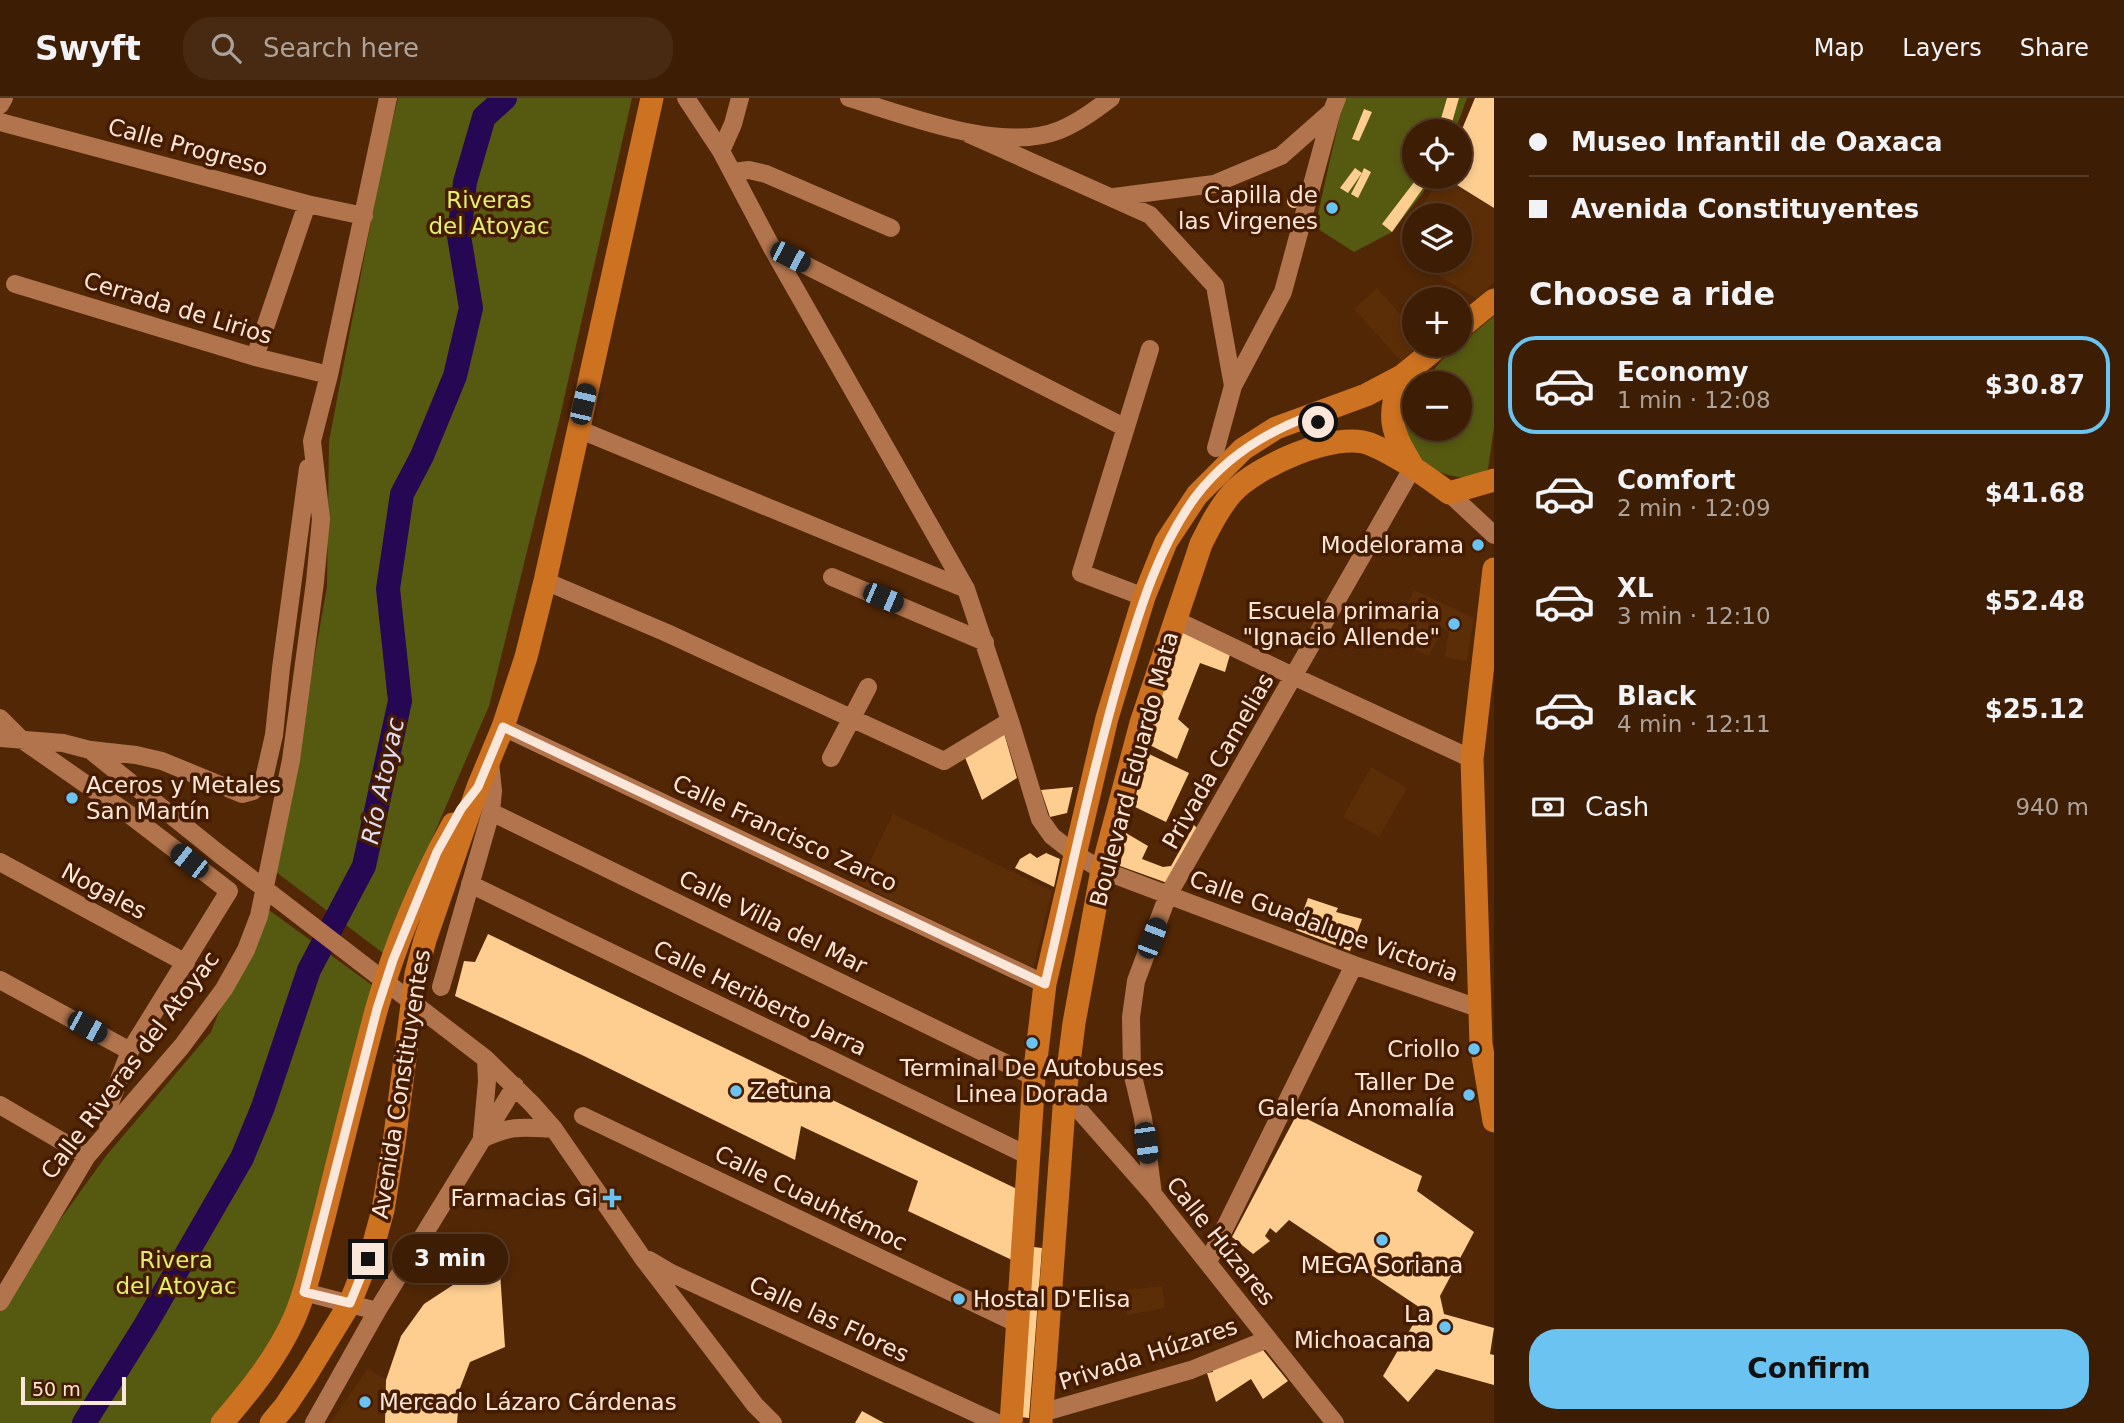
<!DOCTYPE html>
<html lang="en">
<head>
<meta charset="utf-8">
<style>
	body { margin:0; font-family:"DejaVu Sans",sans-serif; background:#482a13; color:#f1f3f6; height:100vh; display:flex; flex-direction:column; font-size:26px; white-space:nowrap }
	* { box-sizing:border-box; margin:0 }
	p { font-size:23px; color:#ada29a }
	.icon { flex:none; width:38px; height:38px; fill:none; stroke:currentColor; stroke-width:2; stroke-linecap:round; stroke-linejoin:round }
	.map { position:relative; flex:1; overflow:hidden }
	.panel { display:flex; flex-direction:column; background:#3d1d04; width:630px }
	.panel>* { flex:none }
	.hud { display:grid; align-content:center; height:154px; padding:0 35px; background:#3d1d04 }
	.tools { position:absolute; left:1402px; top:21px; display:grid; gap:14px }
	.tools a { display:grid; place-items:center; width:70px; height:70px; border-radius:50%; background:#3d1d04; box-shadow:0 4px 10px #0003,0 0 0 2px #563b26; font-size:35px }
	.scale { position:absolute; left:21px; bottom:18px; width:105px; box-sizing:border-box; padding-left:7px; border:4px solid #fbe6da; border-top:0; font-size:19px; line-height:24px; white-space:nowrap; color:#fbe6da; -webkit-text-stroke:5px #451c00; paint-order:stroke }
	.end { position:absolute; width:32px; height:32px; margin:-16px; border:9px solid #fbe6da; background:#111; box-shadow:0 0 0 4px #111 }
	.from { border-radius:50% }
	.bubble { position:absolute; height:49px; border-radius:24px; background:#3d1d04; box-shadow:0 4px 10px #0003,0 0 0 2px #563b26; font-size:23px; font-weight:600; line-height:49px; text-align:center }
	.car { position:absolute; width:21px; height:42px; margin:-21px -10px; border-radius:9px; box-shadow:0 0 5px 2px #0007; background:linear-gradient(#222 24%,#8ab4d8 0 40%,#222 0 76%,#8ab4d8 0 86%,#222 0) }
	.hud b { display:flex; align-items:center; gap:24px; height:66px; font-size:26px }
	.hud b+b { border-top:2px solid #563b26 }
	.hud i { width:18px; height:18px; background:#f1f3f6 }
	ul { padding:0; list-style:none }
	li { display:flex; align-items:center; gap:21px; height:98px; margin:0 14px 10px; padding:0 21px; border:4px solid transparent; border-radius:28px }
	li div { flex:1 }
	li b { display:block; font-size:26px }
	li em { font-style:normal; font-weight:600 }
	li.selected { border-color:#6ac3f1 }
	li>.icon { width:63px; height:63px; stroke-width:1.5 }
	h2 { padding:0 35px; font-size:32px; line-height:84px }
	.pay { display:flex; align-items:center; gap:18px; height:77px; padding:0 35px; font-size:26px }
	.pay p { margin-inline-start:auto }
	.primary-button { display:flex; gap:14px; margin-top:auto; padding:14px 35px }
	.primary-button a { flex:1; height:80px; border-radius:28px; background:#6ac3f1; color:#111; font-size:28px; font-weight:600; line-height:80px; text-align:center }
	header { display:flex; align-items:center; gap:42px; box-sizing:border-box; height:98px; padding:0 35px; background:#3d1d04; border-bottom:2px solid #563b26 }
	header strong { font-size:33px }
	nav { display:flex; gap:38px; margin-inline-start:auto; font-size:24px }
	.search { width:490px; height:63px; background:#482a13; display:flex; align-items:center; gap:18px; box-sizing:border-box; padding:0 24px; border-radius:28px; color:#ada29a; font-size:26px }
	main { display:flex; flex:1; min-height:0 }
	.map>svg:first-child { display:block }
	.built { fill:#5c2e08 }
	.green { fill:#565a11 }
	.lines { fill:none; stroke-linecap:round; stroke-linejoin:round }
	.river { stroke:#260754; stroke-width:24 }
	.building { fill:#fece91 }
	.minor { stroke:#b1744d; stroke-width:18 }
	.major { stroke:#cd7221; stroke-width:23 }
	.route { stroke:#fbe6da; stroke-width:9 }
	.poi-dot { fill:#6ac3f1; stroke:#451c00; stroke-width:2.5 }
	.labels { text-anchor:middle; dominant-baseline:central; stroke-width:7; stroke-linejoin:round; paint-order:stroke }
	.street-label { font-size:23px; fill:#fbe6da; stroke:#451c00 }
	.poi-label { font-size:23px; fill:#fbe6da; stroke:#451c00; text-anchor:end }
	.park-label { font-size:23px; fill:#e4ed6b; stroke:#451c00 }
	.water-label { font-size:24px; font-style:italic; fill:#e1ddf4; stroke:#451c00 }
</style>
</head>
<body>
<header>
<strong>Swyft</strong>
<div class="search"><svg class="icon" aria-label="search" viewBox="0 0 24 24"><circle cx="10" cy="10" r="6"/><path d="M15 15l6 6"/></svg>Search here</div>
<nav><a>Map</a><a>Layers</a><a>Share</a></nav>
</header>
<main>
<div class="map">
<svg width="1494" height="1325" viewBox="0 0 1494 1325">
	<rect width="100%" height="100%" fill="#512706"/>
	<path class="built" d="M1442 79 1494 110V184L1477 201 1415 163H1460V117H1415Z
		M1377 190 1414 232V247H1419L1401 263 1354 211Z
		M1414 492 1474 520 1467 563 1445 559 1449 533 1405 512Z
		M1389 506 1442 532 1429 558 1376 532Z
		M1371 669 1407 690 1379 739 1343 719Z
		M893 716 1052 793 1033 871 859 786Z
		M1162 1188 1165 1210 1127 1217 1126 1192Z
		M368 1270 386 1282 385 1325H330Z"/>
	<path class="green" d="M398 0H632L559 323 489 608 383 855 276 774 327 489 329 343 382 66Z
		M1344 0H1467L1455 33H1414V79H1432L1422 96 1392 134 1354 154 1315 129Z
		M1494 218V329L1488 371C1447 399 1383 347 1414 299V331H1460V285H1423L1441 263Z
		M262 807 376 890 304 1194 218 1325H0V1205L106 1058 211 934Z"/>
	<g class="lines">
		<path class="river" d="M84 1325 146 1226 242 1060 263 1009 309 872 364 768 400 603 388 491 402 396 422 358 455 278 471 210 459 138 465 84 484 19 505 0"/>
	</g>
	<path class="building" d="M1447 0H1459L1451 28 1440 24Z
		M1475 0H1494V110L1444 79H1460V36Z
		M1364 11 1372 14 1359 43 1352 41Z
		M1355 70 1362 75 1364 70 1371 74 1358 100 1351 96 1362 75 1348 95 1340 90Z
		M1418 79H1431L1392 134 1382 126Z
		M1287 103a7 7 0 1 1 14 0a7 7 0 1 1-14 0Z
		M1183 529 1231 553 1225 574 1200 565 1178 621 1189 631 1177 661 1144 644Z
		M1004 635 1017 680 982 702 964 657Z
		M1147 655 1189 675 1166 724 1133 708Z
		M1073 689 1067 715 1050 719 1041 692Z
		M1194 727 1201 734 1170 786 1120 768 1126 735 1148 748 1142 761 1163 769 1171 768Z
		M1030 755 1037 760 1046 755 1060 761 1054 789 1015 770 1020 761Z
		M1308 800 1338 810 1336 814 1362 821 1350 853 1296 832Z
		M488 836 1017 1091 1012 1162 908 1113 918 1083 801 1028 795 1062 584 958 455 898 464 863 475 864Z
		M1297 1016 1422 1078 1417 1093 1474 1134 1440 1198 1444 1216 1494 1230 1490 1256 1494 1257V1287L1436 1271 1408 1304 1383 1278 1422 1211 1289 1122 1276 1135 1270 1130 1265 1138 1270 1143 1253 1156 1232 1139Z
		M1025 1148 1042 1150 1029 1320 1012 1318Z
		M500 1174 505 1249 470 1264 460 1290 457 1325H385L386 1282 401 1238 424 1206 456 1185Z
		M1263 1252 1288 1283 1263 1301 1251 1281 1216 1304 1207 1275 1213 1274 1211 1268Z
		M862 1313 884 1325H855Z"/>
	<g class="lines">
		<path class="minor" d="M686 0 721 53 772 150 966 491 1010 623 1040 721 1052 738 1075 756 1102 772 1354 867 1481 911
			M849 0C906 17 1002 56 1060 32 1079 24 1095 12 1111 0
			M0 7 4 0
			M0 24 307 106 364 118
			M969 36 1150 117 1215 188 1233 288 1216 350
			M721 53 733 26 740 0
			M733 74 749 72 766 76 891 130
			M1114 99 1214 86 1281 58 1332 13 1337 0
			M772 150 1124 329
			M15 186 255 259 329 277
			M255 259 307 106
			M1233 288 1283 194 1332 13
			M578 331 966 491
			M1449 395 1494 437
			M832 479 985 544
			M545 483 667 535 944 663 1010 623
			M1144 499 1081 475 1150 251
			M1174 521 1295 579 1472 661
			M0 620 21 641 130 717 229 793 130 953 110 1005 108 1034
			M503 629 1045 886
			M0 640 63 645 90 652 218 755 486 961 532 1006 554 1031 642 1159 755 1307 773 1325
			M91 652 136 657 162 663 242 696 253 693 263 685 274 637 281 570 308 370
			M831 660 868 589
			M491 714 1034 979
			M0 764 186 865
			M470 786 1029 1058
			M0 882 130 953
			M441 889 491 714 493 693 490 664
			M1065 996 1153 1096 1335 1325
			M0 1007 87 1058
			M583 1018 1018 1226
			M482 1038 487 983 486 961
			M482 1041C511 1027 522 1029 554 1031
			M1153 1096 1143 1020 1132 974 1131 919 1136 883 1168 797 1413 369
			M649 1162 671 1175 997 1325
			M1208 1164 1354 867
			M304 1194 377 1213
			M0 1204 87 1058 182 948 224 891 246 852 259 818 291 662 315 484 321 421 312 343 329 277 388 0
			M1041 1315 1191 1272 1268 1241
			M314 1325 377 1213 515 988"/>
		<path class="major" d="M1460 230 1494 202
			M1402 278C1386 320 1391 333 1413 369
			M1494 471 1472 661 1481 946 1494 1023
			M222 1325C250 1293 277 1259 294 1221 308 1189 315 1152 324 1119 341 1050 358 981 376 913 394 849 421 784 453 726
			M271 1325 286 1307 306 1277 350 1205 374 1145 383 1112 394 1045 416 876 425 842 478 689 503 629 526 559 545 483 652 0
			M1011 1325 1034 979 1045 886 1107 620 1144 499 1166 444 1197 397 1243 351 1276 330 1366 297 1402 278 1440 247
			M1041 1325 1065 996 1074 925 1102 772 1141 625 1201 446C1210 428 1219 410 1232 395 1255 369 1336 332 1370 346 1399 358 1424 377 1449 395L1494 382"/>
	</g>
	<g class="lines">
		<path class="route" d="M368 1161 350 1205 304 1194 377 911 393 862 437 754 461 711 478 689 503 629 1045 886C1070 779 1092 672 1123 567 1141 508 1159 448 1196 398 1225 360 1262 336 1307 319L1318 324"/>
	</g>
	<g class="poi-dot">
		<circle cx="1332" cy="110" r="7"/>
		<circle cx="1478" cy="447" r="7"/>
		<circle cx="1454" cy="526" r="7"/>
		<circle cx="72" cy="700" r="7"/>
		<circle cx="1032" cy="945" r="7"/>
		<circle cx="1474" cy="951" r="7"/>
		<circle cx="736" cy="993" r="7"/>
		<circle cx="1469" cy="997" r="7"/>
		<path d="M608.5 1089.5h7v7h7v7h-7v7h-7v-7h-7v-7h7z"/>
		<circle cx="1382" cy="1142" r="7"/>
		<circle cx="959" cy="1201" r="7"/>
		<circle cx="1445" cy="1229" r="7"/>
		<circle cx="365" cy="1304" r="7"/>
	</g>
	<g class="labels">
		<g class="street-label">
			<text transform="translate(188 49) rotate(15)">Calle Progreso</text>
			<text transform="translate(178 210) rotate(17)">Cerrada de Lirios</text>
			<text transform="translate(1218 663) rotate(-60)">Privada Camelias</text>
			<text transform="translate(1134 671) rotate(-75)">Boulevard Eduardo Mata</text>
			<text transform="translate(785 735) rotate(25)">Calle Francisco Zarco</text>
			<text transform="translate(104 793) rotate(28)">Nogales</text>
			<text transform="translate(773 824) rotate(26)">Calle Villa del Mar</text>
			<text transform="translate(1324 828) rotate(20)">Calle Guadalupe Victoria</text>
			<text transform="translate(760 900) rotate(26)">Calle Heriberto Jarra</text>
			<text transform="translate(130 967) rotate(-53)">Calle Riveras del Atoyac</text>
			<text transform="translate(401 986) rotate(-81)">Avenida Constituyentes</text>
			<text transform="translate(811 1100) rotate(26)">Calle Cuauhtémoc</text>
			<text transform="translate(1221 1143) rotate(51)">Calle Húzares</text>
			<text transform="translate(829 1221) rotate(25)">Calle las Flores</text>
			<text transform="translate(1148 1256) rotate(-18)">Privada Húzares</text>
		</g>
		<g class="poi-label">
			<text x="1318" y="97">Capilla de<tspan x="1318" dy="26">las Virgenes</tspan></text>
			<text x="1464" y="447">Modelorama</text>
			<text x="1440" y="513">Escuela primaria<tspan x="1440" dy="26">"Ignacio Allende"</tspan></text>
			<text x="86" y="687" text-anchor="start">Aceros y Metales<tspan x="86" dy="26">San Martín</tspan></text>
			<text x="1460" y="951">Criollo</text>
			<text x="1032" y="970" text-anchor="middle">Terminal De Autobuses<tspan x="1032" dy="26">Linea Dorada</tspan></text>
			<text x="1455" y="984">Taller De<tspan x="1455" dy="26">Galería Anomalía</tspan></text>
			<text x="750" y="993" text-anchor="start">Zetuna</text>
			<text x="598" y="1100">Farmacias Gi</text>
			<text x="1382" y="1167" text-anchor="middle">MEGA Soriana</text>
			<text x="973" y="1201" text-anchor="start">Hostal D'Elisa</text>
			<text x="1431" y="1216">La<tspan x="1431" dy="26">Michoacana</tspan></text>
			<text x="379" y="1304" text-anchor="start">Mercado Lázaro Cárdenas</text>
		</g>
		<g class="park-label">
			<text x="489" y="102">Riveras<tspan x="489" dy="26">del Atoyac</tspan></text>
			<text x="176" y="1162">Rivera<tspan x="176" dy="26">del Atoyac</tspan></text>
		</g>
		<g class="water-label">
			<text transform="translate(383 683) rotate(-78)">Río Atoyac</text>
		</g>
	</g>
</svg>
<div class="tools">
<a><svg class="icon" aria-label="locate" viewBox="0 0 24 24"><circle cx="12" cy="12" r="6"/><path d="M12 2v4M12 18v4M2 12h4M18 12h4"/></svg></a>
<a><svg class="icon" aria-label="layers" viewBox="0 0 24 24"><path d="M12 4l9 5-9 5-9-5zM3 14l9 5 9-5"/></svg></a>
<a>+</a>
<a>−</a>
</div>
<div class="scale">50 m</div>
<i class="end from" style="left:1318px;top:324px"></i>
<i class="end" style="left:368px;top:1161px"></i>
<div class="bubble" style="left:392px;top:1136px;width:116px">3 min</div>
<i class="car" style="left:790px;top:159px;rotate:117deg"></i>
<i class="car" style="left:583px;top:306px;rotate:13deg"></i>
<i class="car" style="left:883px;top:500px;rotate:113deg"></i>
<i class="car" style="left:189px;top:763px;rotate:308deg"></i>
<i class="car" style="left:1152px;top:840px;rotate:21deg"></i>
<i class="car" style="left:87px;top:929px;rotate:119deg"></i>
<i class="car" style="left:1146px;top:1045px;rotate:172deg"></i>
</div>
<section class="panel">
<div class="hud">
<b><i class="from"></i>Museo Infantil de Oaxaca</b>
<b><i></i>Avenida Constituyentes</b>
</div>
<h2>Choose a ride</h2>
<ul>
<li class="selected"><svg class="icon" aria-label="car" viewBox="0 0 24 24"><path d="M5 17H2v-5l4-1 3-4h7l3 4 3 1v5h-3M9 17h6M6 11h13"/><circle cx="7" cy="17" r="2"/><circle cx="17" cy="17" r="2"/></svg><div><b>Economy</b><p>1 min · 12:08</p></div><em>$30.87</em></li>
<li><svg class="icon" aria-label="car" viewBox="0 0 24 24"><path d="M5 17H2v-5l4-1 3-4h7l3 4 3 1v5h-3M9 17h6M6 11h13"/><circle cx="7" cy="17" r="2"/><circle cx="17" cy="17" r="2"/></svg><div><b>Comfort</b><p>2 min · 12:09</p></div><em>$41.68</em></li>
<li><svg class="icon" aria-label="car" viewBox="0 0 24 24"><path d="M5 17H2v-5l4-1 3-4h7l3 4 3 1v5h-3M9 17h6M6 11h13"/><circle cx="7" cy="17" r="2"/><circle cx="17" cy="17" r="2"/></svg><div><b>XL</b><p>3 min · 12:10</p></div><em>$52.48</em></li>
<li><svg class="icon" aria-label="car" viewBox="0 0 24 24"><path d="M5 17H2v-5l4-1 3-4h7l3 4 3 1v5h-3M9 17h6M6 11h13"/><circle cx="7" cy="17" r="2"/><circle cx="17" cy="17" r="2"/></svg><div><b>Black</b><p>4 min · 12:11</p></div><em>$25.12</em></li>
</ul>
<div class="pay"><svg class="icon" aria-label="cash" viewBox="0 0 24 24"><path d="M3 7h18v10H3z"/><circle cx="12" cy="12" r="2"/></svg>Cash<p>940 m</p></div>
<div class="primary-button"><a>Confirm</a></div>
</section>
</main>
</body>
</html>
